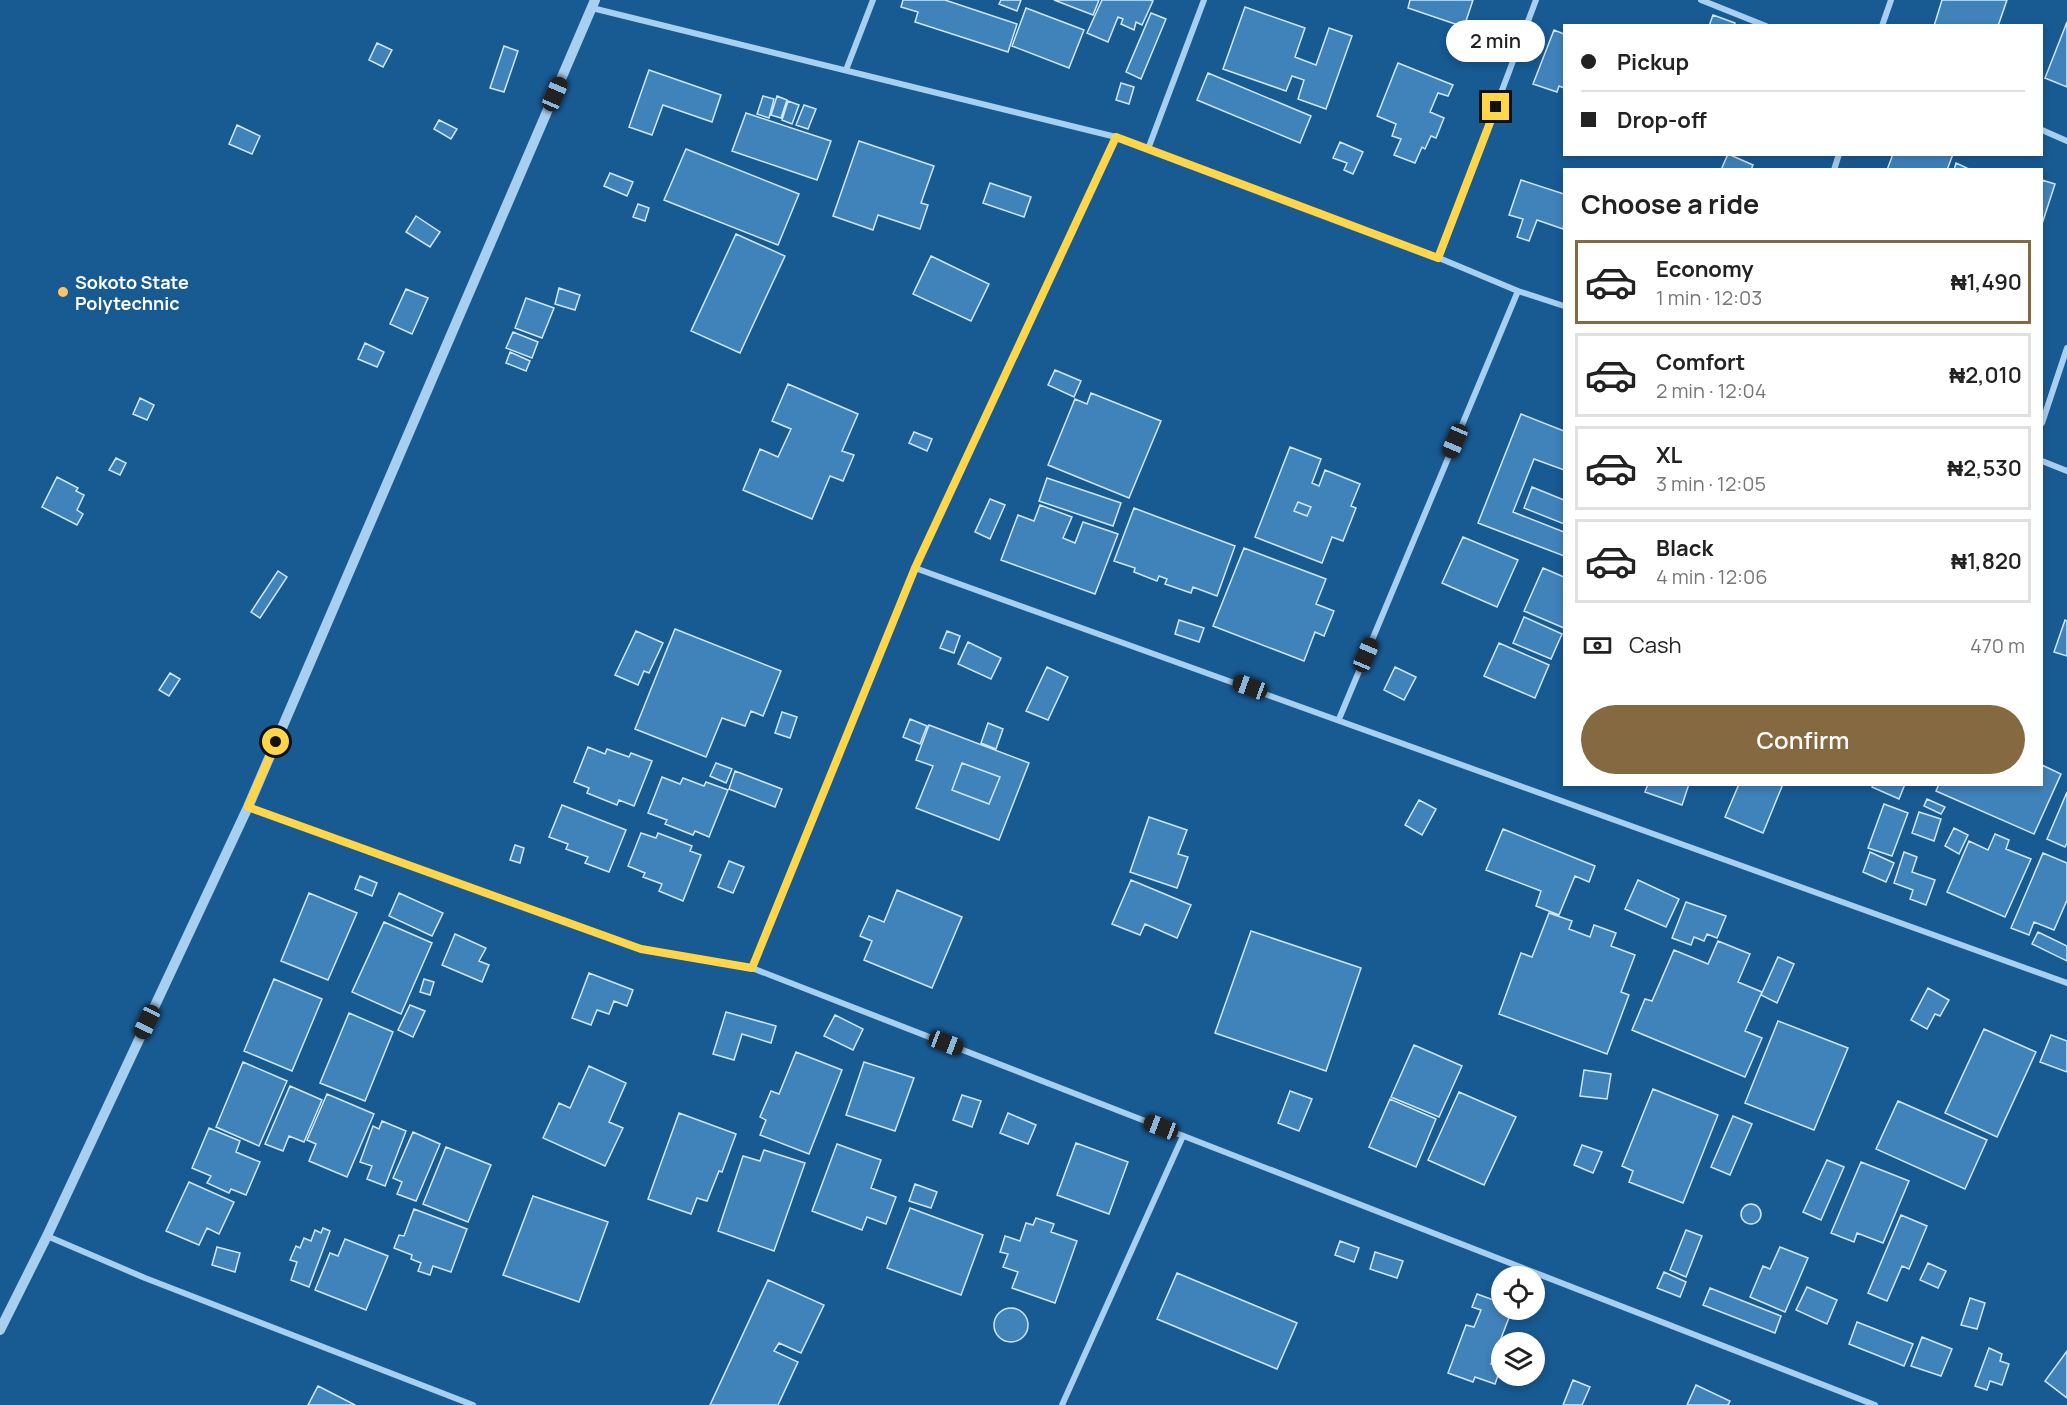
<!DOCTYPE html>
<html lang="en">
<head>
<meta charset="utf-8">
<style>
	body { margin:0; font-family:Manrope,sans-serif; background:#f2f2f2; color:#222; height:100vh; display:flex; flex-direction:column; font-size:22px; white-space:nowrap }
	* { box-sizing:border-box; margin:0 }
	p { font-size:20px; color:#767676 }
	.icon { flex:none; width:33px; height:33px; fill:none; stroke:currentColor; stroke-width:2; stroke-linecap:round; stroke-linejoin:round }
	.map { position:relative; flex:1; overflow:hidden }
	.sheet { position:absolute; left:1563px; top:168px; width:480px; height:618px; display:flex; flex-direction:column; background:#fff; border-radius:0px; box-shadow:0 3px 9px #0003 }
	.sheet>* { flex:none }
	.guide { position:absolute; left:1563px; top:24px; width:480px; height:132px; border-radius:0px; box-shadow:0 3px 9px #0003; display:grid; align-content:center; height:132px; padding:0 18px; background:#fff }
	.tools { position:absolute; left:1491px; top:1266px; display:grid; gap:12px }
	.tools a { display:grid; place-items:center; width:54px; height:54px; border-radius:50%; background:#fff; box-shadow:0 3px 9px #0003; font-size:30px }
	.end { position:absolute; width:27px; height:27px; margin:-14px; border:8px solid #ffd54a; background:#111; box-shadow:0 0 0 3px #111 }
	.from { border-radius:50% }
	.bubble { position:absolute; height:42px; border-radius:21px; background:#fff; box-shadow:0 3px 9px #0003; font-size:20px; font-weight:600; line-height:42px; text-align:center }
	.car { position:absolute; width:18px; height:36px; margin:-18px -9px; border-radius:8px; box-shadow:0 0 4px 2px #0007; background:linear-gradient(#222 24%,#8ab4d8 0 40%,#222 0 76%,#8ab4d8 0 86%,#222 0) }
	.guide b { display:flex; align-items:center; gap:21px; height:57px; font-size:22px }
	.guide b+b { border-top:2px solid #e0e0e0 }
	.guide i { width:15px; height:15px; background:#222 }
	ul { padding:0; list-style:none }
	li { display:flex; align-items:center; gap:18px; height:84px; margin:0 12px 9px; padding:0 6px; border:3px solid #e0e0e0; border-radius:0px }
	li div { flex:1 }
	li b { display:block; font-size:22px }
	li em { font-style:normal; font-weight:600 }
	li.selected { border-color:#856a41 }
	li>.icon { width:54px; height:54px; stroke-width:1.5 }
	h2 { padding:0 18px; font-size:27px; line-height:72px }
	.pay { display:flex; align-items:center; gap:15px; height:66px; padding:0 18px; font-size:22px }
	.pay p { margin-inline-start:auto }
	.cta { display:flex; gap:12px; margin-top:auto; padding:12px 18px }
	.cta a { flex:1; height:69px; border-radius:36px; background:#856a41; color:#fff; font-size:24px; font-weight:600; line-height:69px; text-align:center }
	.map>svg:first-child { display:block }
	.building { fill:#4083ba; stroke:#cee7fb; stroke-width:1.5; fill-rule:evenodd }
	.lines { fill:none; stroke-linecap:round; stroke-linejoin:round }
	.minor { stroke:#a7cff0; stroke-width:6 }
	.tertiary { stroke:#a7cff0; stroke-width:10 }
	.route { stroke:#ffd54a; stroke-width:8 }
	.poi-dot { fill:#ffc366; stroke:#185a92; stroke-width:2 }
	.labels { text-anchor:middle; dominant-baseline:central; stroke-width:5; stroke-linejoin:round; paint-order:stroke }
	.poi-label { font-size:18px; font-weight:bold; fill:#fff; stroke:#185a92; text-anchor:start }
</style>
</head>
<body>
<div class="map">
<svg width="2067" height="1405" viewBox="0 0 2067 1405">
	<rect width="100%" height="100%" fill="#185a92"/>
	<path class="building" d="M903 0H945L1017 24 1008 52 915 22 918 12 901 7Z
		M1001 0H1021L1017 11 999 4Z
		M1054 0H1099L1093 15Z
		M1102 0H1150L1153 1 1142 25 1136 22 1134 30 1121 24 1123 19 1118 17 1108 42 1087 33Z
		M1410 0H1473L1464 27 1408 8Z
		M1942 0H2007L1998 26H1934Z
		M1245 7 1305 28 1295 57 1316 65 1329 28 1352 36 1326 109 1298 99 1304 80 1292 76 1286 91 1223 69Z
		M1026 8 1084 30 1069 68 1012 46Z
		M1151 13 1166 19 1141 79 1126 72Z
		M1713 15 1735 23 1734 26H1709Z
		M2067 22V87L2045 78Z
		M1554 30 1564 34V88L1559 86 1557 92 1533 84Z
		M377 43 392 50 383 67 369 60Z
		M504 46 518 51 504 92 490 88Z
		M1398 63 1453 85 1448 96 1438 93 1430 112 1444 118 1436 138 1431 136 1425 149 1422 147 1415 163 1394 155 1401 139 1392 136 1396 124 1377 116Z
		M649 70 721 95 712 122 663 105 652 135 629 127Z
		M1208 73 1311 116 1300 143 1197 100Z
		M1121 83 1134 87 1129 104 1116 100Z
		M763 96 774 99 769 118 757 114Z
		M777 96 787 100 781 118 771 115Z
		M788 101 799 105 792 124 782 120Z
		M804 105 816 109 808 129 796 125Z
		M746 113 831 141 817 180 732 151Z
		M439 120 457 129 451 139 434 129Z
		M237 125 260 136 252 154 229 144Z
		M859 141 934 166 921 203 928 205 920 229 878 215 873 230 833 216Z
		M1340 142 1363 152 1353 174 1344 170 1347 163 1333 158Z
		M686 149 799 194 778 245 664 200Z
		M1728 154 1753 165 1751 170H1721Z
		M1893 154H1953L1947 170H1887Z
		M1956 163 1971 170H1954Z
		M610 173 633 182 627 196 604 186Z
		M1521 180 1564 194V223L1563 229 1537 220 1529 241 1517 237 1523 219 1509 215Z
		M2042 180 2055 184 2042 224Z
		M990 183 1031 197 1024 217 983 203Z
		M638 204 649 208 645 221 633 217Z
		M416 216 440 232 430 247 406 232Z
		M736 234 785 256 740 353 691 331Z
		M931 256 989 284 971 321 913 294Z
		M559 288 580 295 575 310 555 304Z
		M406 289 428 298 412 334 390 324Z
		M526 298 554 308 542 338 515 328Z
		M513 332 538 342 532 358 506 348Z
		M365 343 384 352 377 367 358 359Z
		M510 352 530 361 526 371 506 363Z
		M1055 370 1081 381 1074 397 1048 385Z
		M788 384 858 414 842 451 854 455 843 481 830 476 812 519 743 490 760 449 778 457 791 429 772 421Z
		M1091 393 1161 421 1129 498 1048 465 1075 399 1087 404Z
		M140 398 154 405 147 420 133 414Z
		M1521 414 1564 431V470L1534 459 1513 512 1564 532V556L1478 523Z
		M914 432 932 439 927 451 909 443Z
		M1290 447 1321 459 1312 483 1319 486 1325 470 1360 484 1351 506 1356 508 1343 541 1332 537 1322 563 1255 537ZM1298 502 1311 507 1307 516 1294 511Z
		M116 458 126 463 120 475 109 470Z
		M57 477 78 488 76 491 84 495 77 510 83 514 77 525 42 507Z
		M1047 478 1121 503 1113 526 1039 501Z
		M1532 487 1564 500V524L1524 508Z
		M990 499 1005 505 990 539 975 532Z
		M1298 502 1311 507 1307 516 1294 511Z
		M1040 505 1072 517 1063 538 1075 543 1083 522 1118 534 1095 594 1001 560 1018 515 1034 521Z
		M1134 508 1235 546 1217 596 1193 587 1191 593 1165 584 1167 579 1159 576 1157 581 1134 572 1135 568 1114 561Z
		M1463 537 1518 560 1497 607 1442 583Z
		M1244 548 1326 579 1316 604 1334 611 1324 636 1315 632 1304 661 1213 626Z
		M1543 568 1564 577V628L1524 611Z
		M278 571 287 577 260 618 251 612Z
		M1524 617 1562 634 1551 659 1513 643Z
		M1179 620 1204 628 1199 642 1175 634Z
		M2065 620 2067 621V656L2054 652Z
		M675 629 781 671 763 716 751 711 745 726 722 718 706 757 635 729Z
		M636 631 663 643 649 673 644 671 638 685 615 675Z
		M947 631 960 636 954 653 940 648Z
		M968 642 1001 658 991 679 958 664Z
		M1499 643 1549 665 1535 698 1484 676Z
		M1047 667 1068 677 1048 720 1026 711Z
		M1395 667 1416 677 1404 700 1384 690Z
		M170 673 180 679 169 696 159 690Z
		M782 712 797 717 790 738 775 733Z
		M910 719 927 726 920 744 903 737Z
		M988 723 1003 729 996 749 981 743Z
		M929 725 1029 763 999 840 916 808 933 766 916 760ZM962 763 1000 777 989 804 952 790Z
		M588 747 605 754 607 749 629 757 631 753 652 761 634 806 619 800 617 805 587 793 589 788 574 782Z
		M716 763 732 769 726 783 710 776Z
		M962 763 1000 777 989 804 952 790Z
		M2042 765 2061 774 2034 834 1936 791 1939 784H2042Z
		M735 771 782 789 775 807 729 789Z
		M662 777 680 784 683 778 704 786 706 782 728 790 709 837 695 831 693 835 665 824 667 820 648 813Z
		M1648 784H1689L1682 805 1645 792Z
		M1739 784H1783L1763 833 1725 817Z
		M1873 784H1905L1899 799 1872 787Z
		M2067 792V843L2065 847 2047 839Z
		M1927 799 1945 807 1941 814 1924 806Z
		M1419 800 1436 809 1422 835 1405 825Z
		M1884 804 1908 813 1892 856 1868 848Z
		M562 805 626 830 609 872 585 863 588 857 566 849 568 844 549 837Z
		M1919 812 1941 819 1934 841 1912 833Z
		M1149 817 1187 830 1178 854 1188 857 1177 888 1130 872Z
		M1954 828 1968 835 1959 854 1945 846Z
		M1503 829 1595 866 1589 882 1575 876 1559 915 1536 906 1541 891 1486 870Z
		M641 833 656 838 658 833 692 846 690 851 701 855 683 901 659 891 662 884 643 877 645 873 628 866Z
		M1995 834 2009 840 2006 849 2031 859 2005 917 1947 892 1969 841 1988 850Z
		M515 845 524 848 520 863 510 860Z
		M1870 852 1894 863 1886 882 1863 872Z
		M1904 852 1917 857 1912 872 1935 880 1926 905 1910 899 1913 890 1894 883Z
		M2043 853 2067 863V900L2054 930 2034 922 2029 935 2011 928Z
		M729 861 744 867 733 893 718 887Z
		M360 876 377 883 372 896 355 889Z
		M1131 880 1191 905 1177 938 1145 924 1140 935 1112 924Z
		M1638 880 1679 899 1666 927 1625 909Z
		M897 890 962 917 932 988 864 960 872 941 860 936 869 916 884 922Z
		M309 893 357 913 328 980 281 961Z
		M399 893 443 913 432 936 389 916Z
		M1686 902 1726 916 1717 938 1707 934 1704 941 1694 937 1691 945 1672 938Z
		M1549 913 1572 921 1569 929 1590 937 1594 925 1616 933 1611 946 1635 955 1621 992 1629 995 1607 1054 1499 1014 1521 953 1532 957Z
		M384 922 432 943 401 1014 352 992Z
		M1251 931 1361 968 1326 1071 1215 1033Z
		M2038 932 2067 946V961L2032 944Z
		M455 934 486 948 479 961 489 965 482 982 442 965Z
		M1718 941 1750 954 1738 982 1762 992 1745 1031 1762 1038 1745 1077 1632 1030 1645 999 1652 1001 1674 950 1708 964Z
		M1778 957 1794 964 1777 1003 1761 995Z
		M589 973 633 990 627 1006 614 1001 609 1014 597 1010 591 1025 572 1018Z
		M274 979 322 999 292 1071 244 1051Z
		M424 979 434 982 430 995 420 992Z
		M1928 988 1949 1000 1940 1016 1935 1014 1927 1029 1911 1020Z
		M410 1005 425 1011 413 1037 398 1030Z
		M726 1012 776 1026 771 1043 742 1034 734 1060 713 1054Z
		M349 1013 393 1032 365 1101 320 1083Z
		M835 1015 863 1029 853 1050 824 1036Z
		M1778 1021 1848 1048 1814 1130 1745 1103Z
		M1984 1029 2036 1052 1997 1137 1945 1113Z
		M2051 1035 2067 1041V1072L2040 1062Z
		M1414 1045 1462 1066 1439 1117 1391 1097Z
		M796 1052 842 1070 809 1154 760 1135 766 1120 760 1117 771 1091 779 1094Z
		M243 1062 287 1081 259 1146 216 1127Z
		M864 1062 914 1078 895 1131 846 1115Z
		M589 1066 626 1083 609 1122 623 1128 605 1166 543 1138 559 1103 570 1108Z
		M1584 1070 1611 1074 1607 1099 1580 1096Z
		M290 1086 322 1100 304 1142 289 1136 283 1151 265 1144Z
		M1653 1089 1718 1115 1683 1203 1629 1182 1633 1171 1622 1166Z
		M1290 1091 1312 1099 1299 1131 1278 1123Z
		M1459 1092 1516 1117 1484 1185 1428 1160Z
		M327 1094 374 1114 347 1177 309 1161 316 1144 307 1140Z
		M962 1095 981 1101 972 1127 953 1120Z
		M1390 1099 1436 1119 1416 1167 1369 1147Z
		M1898 1101 1987 1140 1965 1189 1876 1149Z
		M679 1113 736 1134 722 1172 719 1171 707 1201 697 1198 691 1214 648 1199Z
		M1008 1113 1036 1125 1028 1144 1000 1133Z
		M1733 1116 1752 1124 1730 1175 1711 1167Z
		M382 1121 406 1131 385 1186 367 1179 372 1166 360 1162 373 1126 379 1129Z
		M209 1128 240 1141 236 1152 260 1162 246 1195 231 1189 229 1193 207 1183 211 1176 192 1168Z
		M413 1132 440 1144 416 1201 397 1194 402 1182 393 1178Z
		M1076 1143 1128 1162 1109 1214 1057 1195Z
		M837 1144 881 1160 871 1188 896 1197 886 1224 867 1217 862 1230 812 1211Z
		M1582 1145 1602 1152 1593 1173 1574 1165Z
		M446 1147 491 1165 468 1222 423 1204Z
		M764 1150 805 1163 774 1251 718 1231 743 1156 760 1161Z
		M1827 1160 1844 1167 1821 1220 1803 1212Z
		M1861 1162 1909 1181 1883 1243 1857 1233 1854 1242 1831 1233Z
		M189 1182 234 1202 219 1234 207 1228 199 1245 166 1231Z
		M915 1184 937 1192 931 1208 909 1201Z
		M533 1196 608 1222 579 1302 503 1275Z
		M1741 1214a10 10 0 1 1 20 0a10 10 0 1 1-20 0Z
		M910 1208 983 1235 961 1295 887 1268Z
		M414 1209 467 1229 451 1272 433 1266 430 1275 418 1271 421 1263 411 1259 412 1255 394 1248 399 1235 404 1236Z
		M1901 1215 1927 1226 1909 1269 1902 1266 1887 1301 1868 1293Z
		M1036 1218 1054 1224 1051 1232 1077 1241 1055 1303 1012 1288 1018 1272 1003 1267 1008 1254 1000 1252 1005 1236 1020 1241 1026 1223 1033 1225Z
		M323 1228 330 1231 309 1287 291 1280 297 1262 290 1260 296 1246 300 1248 304 1238 311 1241 315 1230 321 1233Z
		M1686 1230 1702 1236 1686 1277 1670 1270Z
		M345 1239 388 1256 366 1310 315 1290 330 1253 338 1256Z
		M1340 1241 1359 1248 1354 1262 1335 1255Z
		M217 1247 240 1253 235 1272 212 1265Z
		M1780 1247 1808 1258 1785 1312 1750 1297 1763 1266 1770 1269Z
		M1375 1252 1403 1261 1397 1278 1370 1269Z
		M1928 1263 1946 1271 1938 1288 1920 1280Z
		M1664 1272 1686 1282 1680 1297 1657 1288Z
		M1177 1273 1297 1323 1277 1369 1157 1319Z
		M768 1280 824 1305 801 1353 779 1343 774 1351 798 1362 778 1405H710Z
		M1807 1287 1837 1300 1827 1324 1796 1310Z
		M1710 1288 1781 1316 1775 1333 1703 1305Z
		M1477 1294 1502 1303V1310H1512L1491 1364 1501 1367 1495 1384 1475 1377 1473 1382 1448 1373 1466 1325 1474 1327 1481 1310 1472 1307Z
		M1970 1298 1985 1303 1977 1329 1961 1325Z
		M994 1325a17 17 0 1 1 34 0a17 17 0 1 1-34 0Z
		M1857 1322 1913 1344 1904 1366 1849 1344Z
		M1922 1337 1952 1349 1941 1376 1911 1366Z
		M1989 1348 2002 1354 2000 1361 2009 1364 2002 1385 1990 1381 1987 1390 1975 1386Z
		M2067 1351V1398L2045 1381Z
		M1573 1380 1590 1387 1582 1405H1563Z
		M1696 1385 1730 1401 1728 1405H1687Z
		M318 1386 355 1405H308Z"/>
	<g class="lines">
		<path class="minor" d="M1701 0 1766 26
			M592 8 1116 137 1439 258 1518 291 1564 306
			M1882 26 1891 0
			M846 70 873 0
			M2042 130 2067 141
			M1148 149 1204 0
			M1834 170 1839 154
			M1439 258 1536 0
			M2042 423 2067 348
			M2042 461 2067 471
			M915 568 2067 983
			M1339 719 1518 291
			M248 807 641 949 752 968 1875 1405
			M752 968 915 568 1116 137
			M47 1236 145 1278 473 1405
			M1062 1405 1183 1136"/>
		<path class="tertiary" d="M0 1330 47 1236 248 807 595 0"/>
	</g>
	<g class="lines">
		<path class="route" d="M276 742 248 807 641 949 752 968 915 568 1116 137 1438 258 1496 107"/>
	</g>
	<circle class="poi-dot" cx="63" cy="292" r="6"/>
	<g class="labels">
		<g class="poi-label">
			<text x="75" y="282">Sokoto State<tspan x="75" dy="21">Polytechnic</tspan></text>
		</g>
	</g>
</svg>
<div class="tools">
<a><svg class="icon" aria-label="locate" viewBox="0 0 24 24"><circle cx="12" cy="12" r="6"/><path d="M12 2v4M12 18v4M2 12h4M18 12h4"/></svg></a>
<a><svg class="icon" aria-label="layers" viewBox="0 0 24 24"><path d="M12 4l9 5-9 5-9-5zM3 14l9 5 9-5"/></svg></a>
</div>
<i class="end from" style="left:276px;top:742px"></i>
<i class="end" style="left:1496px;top:107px"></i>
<div class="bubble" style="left:1446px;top:20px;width:99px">2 min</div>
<i class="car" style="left:555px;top:94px;rotate:23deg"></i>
<i class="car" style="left:1455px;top:441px;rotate:203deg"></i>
<i class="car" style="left:1366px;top:655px;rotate:23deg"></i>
<i class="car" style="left:1250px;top:687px;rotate:290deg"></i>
<i class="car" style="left:147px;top:1022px;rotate:205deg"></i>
<i class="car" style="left:946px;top:1043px;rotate:111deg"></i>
<i class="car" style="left:1161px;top:1127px;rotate:291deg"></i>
<div class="guide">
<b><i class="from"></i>Pickup</b>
<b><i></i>Drop-off</b>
</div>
<section class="sheet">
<h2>Choose a ride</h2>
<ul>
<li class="selected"><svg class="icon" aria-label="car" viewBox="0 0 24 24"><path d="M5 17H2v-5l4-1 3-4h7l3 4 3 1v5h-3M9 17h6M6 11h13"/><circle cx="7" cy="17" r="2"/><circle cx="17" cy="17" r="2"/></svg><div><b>Economy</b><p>1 min · 12:03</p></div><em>₦1,490</em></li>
<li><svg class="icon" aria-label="car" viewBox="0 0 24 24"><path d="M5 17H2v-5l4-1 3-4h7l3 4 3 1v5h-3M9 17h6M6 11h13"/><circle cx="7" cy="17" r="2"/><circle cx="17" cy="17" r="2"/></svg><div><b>Comfort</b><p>2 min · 12:04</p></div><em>₦2,010</em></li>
<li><svg class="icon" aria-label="car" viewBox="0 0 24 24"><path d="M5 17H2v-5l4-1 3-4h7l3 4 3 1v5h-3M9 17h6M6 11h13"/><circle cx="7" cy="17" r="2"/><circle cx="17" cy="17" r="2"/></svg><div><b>XL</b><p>3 min · 12:05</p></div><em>₦2,530</em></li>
<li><svg class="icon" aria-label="car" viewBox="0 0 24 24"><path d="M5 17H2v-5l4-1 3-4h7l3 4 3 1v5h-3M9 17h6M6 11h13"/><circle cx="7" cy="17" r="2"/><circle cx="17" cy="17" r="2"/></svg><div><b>Black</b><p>4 min · 12:06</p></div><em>₦1,820</em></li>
</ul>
<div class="pay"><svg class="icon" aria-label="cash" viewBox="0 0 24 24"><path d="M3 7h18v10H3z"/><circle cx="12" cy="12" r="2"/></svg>Cash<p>470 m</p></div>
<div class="cta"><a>Confirm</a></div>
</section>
</div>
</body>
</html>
